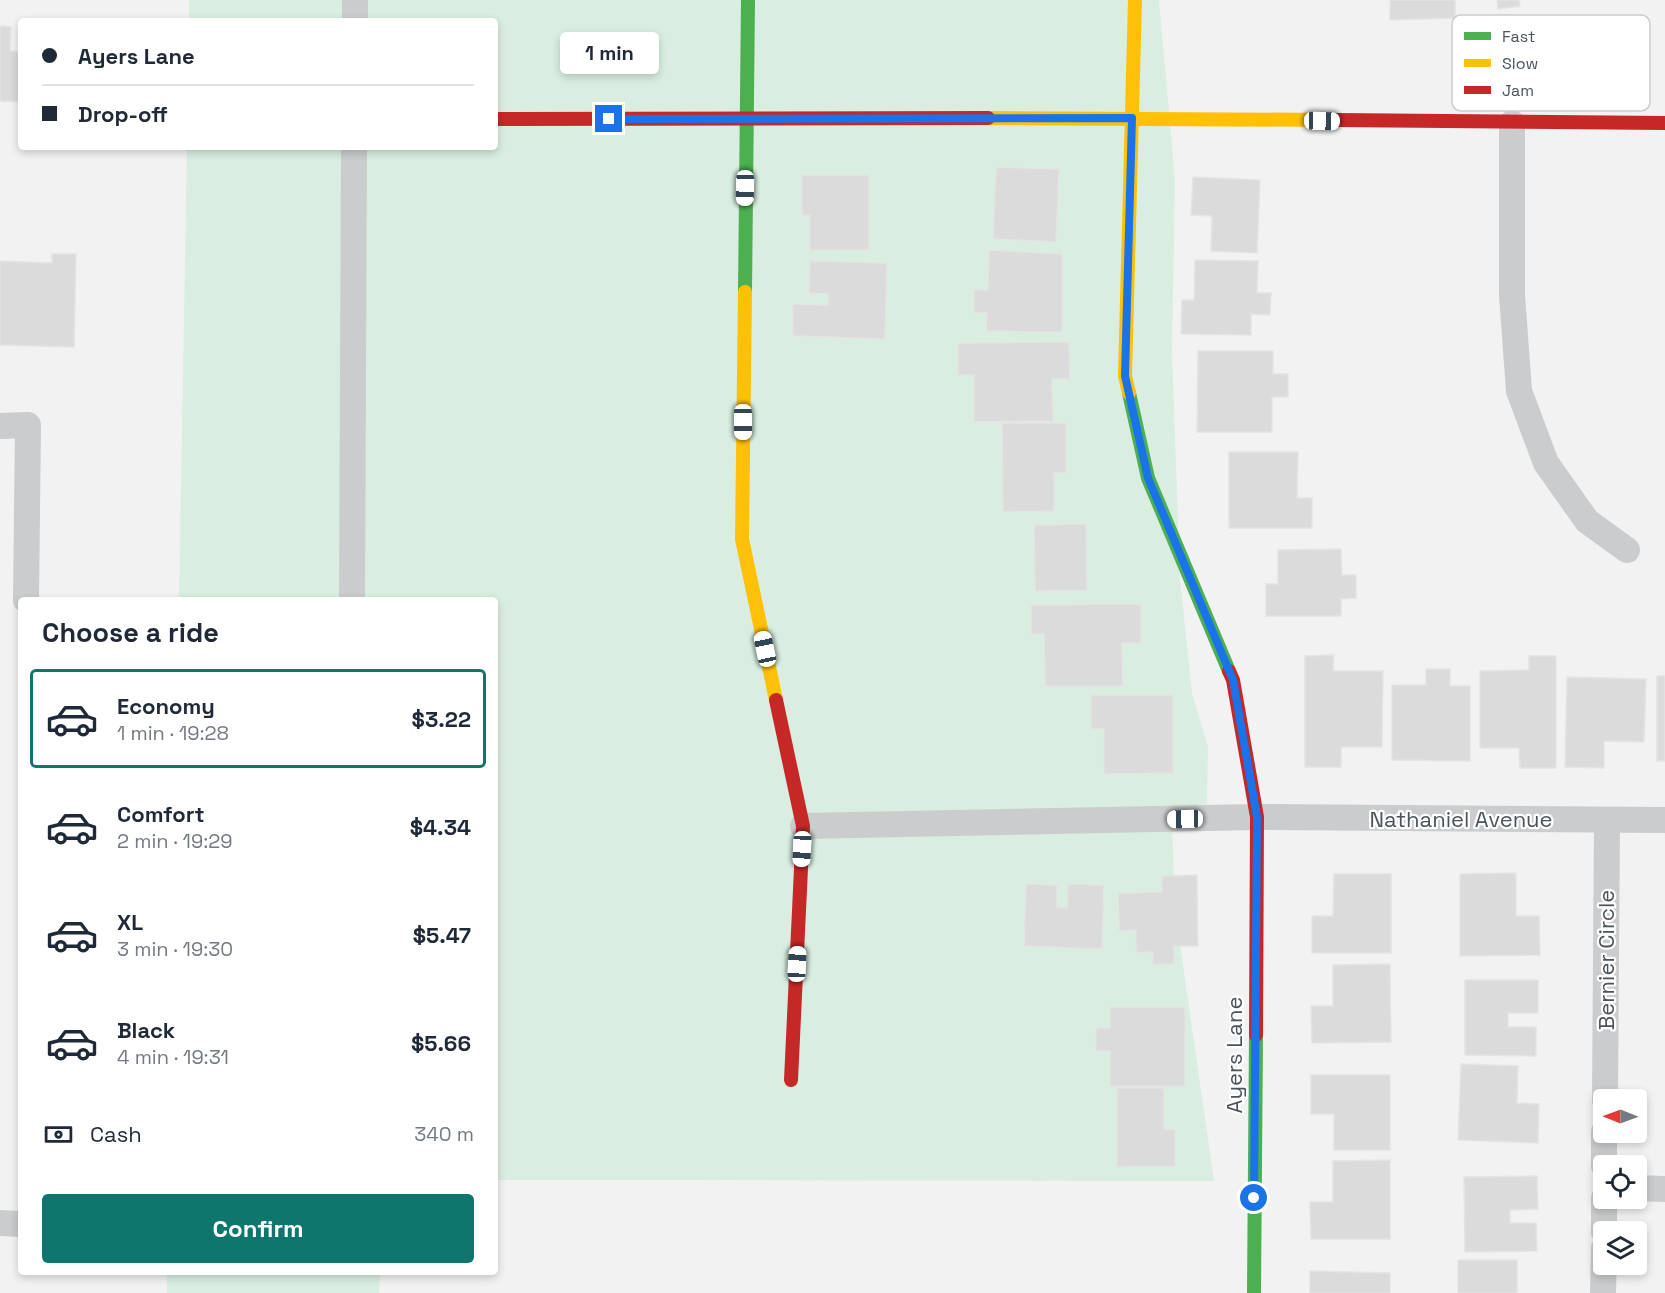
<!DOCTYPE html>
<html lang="en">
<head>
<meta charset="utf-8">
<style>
	body { margin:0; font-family:"Space Grotesk",sans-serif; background:#f6f6f7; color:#1f2937; height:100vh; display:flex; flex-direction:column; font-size:22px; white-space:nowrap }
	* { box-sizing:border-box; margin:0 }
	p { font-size:20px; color:#747a83 }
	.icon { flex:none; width:33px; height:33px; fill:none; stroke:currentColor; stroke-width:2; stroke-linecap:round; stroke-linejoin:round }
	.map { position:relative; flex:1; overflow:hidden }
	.panel { position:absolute; left:18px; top:597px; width:480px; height:678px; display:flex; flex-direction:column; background:#fff; border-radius:6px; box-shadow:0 3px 9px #0003 }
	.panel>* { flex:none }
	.banner { position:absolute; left:18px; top:18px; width:480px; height:132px; border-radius:6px; box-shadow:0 3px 9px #0003; display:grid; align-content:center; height:132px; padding:0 24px; background:#fff }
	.needle { width:39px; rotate:271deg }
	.fabs { position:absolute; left:1593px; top:1089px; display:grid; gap:12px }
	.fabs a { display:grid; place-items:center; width:54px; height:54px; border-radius:6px; background:#fff; box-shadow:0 3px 9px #0003; font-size:30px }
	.end { position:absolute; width:27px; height:27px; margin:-14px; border:8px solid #1a73e8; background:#fff; box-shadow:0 0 0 3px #fff }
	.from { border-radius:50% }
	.bubble { position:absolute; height:42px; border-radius:6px; background:#fff; box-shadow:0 3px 9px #0003; font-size:20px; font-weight:800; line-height:42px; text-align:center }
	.car { position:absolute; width:18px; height:36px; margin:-18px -9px; border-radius:8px; box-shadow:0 0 4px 2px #0007; background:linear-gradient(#fff 24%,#345 0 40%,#fff 0 76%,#345 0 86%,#fff 0) }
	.banner b { display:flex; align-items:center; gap:21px; height:57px; font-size:22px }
	.banner b+b { border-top:2px solid #e0e1e3 }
	.banner i { width:15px; height:15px; background:#1f2937 }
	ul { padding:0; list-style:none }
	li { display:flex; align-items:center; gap:18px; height:99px; margin:0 12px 9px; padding:0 12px; border:3px solid transparent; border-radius:6px }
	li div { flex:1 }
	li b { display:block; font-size:22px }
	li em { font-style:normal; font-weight:800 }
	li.on { border-color:#0f766e }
	li>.icon { width:54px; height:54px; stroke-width:1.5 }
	h2 { padding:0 24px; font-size:27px; line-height:72px }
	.pay { display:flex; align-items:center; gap:15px; height:66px; padding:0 24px; font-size:22px }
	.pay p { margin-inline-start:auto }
	.cta { display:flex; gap:12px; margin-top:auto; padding:12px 24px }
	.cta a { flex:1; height:69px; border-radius:6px; background:#0f766e; color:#fff; font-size:24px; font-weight:800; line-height:69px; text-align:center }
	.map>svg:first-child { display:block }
	.green { fill:#d9eee1 }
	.building { fill:#dbdbdc; stroke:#e4e4e4; stroke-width:1.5 }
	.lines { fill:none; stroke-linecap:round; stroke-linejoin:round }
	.street { stroke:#cacccd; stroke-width:26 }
	.fast { stroke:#4caf50; stroke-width:14 }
	.slow { stroke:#ffc107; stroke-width:14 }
	.jam { stroke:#c62828; stroke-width:14 }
	.route { stroke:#1a73e8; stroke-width:8 }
	.labels { text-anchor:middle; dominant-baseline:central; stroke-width:4.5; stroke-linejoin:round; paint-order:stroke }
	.street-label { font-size:22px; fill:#4b545c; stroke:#fff }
	.key { fill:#fff; stroke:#c9ccce; stroke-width:1.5 }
	.key-label { font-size:16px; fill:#4b545c }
</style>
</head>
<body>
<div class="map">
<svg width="1665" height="1293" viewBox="0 0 1665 1293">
	<rect width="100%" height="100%" fill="#f2f2f2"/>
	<path class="green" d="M189 0H1159L1175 179 1172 351 1180 579 1192 693 1208 747 1207 805 1203 817 1172 819 1175 909 1214 1181 495 1180V600H179L187 147H495V21H189Z
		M167 1272H380L379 1293H167Z"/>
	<path class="building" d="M1390 0H1455V18L1390 20Z
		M1497 0H1519L1520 6 1498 9Z
		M0 26 11 27 10 51 21 52V102L0 101Z
		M996 167 1059 169 1056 242 993 239Z
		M802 175H869V250H810V215H802Z
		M1193 177 1260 180 1257 253 1211 251 1212 216 1191 215Z
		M989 250 1062 254V332L986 331 987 313H974V290H988Z
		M52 254H76L74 347 0 345V261L52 263Z
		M1195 260 1258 261 1257 293H1271L1270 315 1251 314V335L1181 334 1182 300H1194Z
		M810 261 887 263 885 339 793 336V304L828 305V294L809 293Z
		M1069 342 1070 379H1052L1053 421 974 422V375H958V343Z
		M1198 351H1273V374H1288V397H1272V432H1197Z
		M1002 423H1066V473H1054V511L1003 512Z
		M1229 452H1298L1297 498H1312V528H1229Z
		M1086 524 1087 590 1035 591 1034 525Z
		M1341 549 1342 575H1356V598L1341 599V616H1266V584H1278V550Z
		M1141 604V643H1122L1123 686H1045L1044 634H1031V605Z
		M1334 655 1333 671H1383L1382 747H1341V767H1305V656Z
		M1529 656H1556V768H1520L1519 748H1480V671L1529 670Z
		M1426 669H1450V686H1470V761L1392 760V685H1426Z
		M1657 676H1665V761H1657Z
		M1567 677 1646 679 1644 742 1604 741V768L1565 767Z
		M1091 695H1173V773L1104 774V729H1091Z
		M1516 873V916H1539L1540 955 1460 956V874Z
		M1334 874H1391V953H1312V916H1333Z
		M1197 875 1198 946H1174V964H1153V952L1136 953V930L1119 931 1118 893 1162 892V876Z
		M1026 884 1057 885V907L1067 908 1068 884 1104 885 1102 949 1024 946Z
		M1390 964 1391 1042 1312 1043 1311 1006H1333V965Z
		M1465 980H1538V1013H1508V1027H1536V1056L1465 1055Z
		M1110 1007H1185V1086H1110V1051H1096V1028H1110Z
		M1461 1064 1518 1066 1517 1103 1539 1104 1538 1143 1458 1140Z
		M1311 1075H1390V1150H1334V1114H1311Z
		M1117 1088H1164V1129L1175 1130V1166L1117 1167Z
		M1390 1160V1239H1311L1310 1202H1333V1161Z
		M1537 1176 1538 1209 1510 1210V1223H1536L1537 1251 1465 1252 1464 1177Z
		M1458 1260H1517V1293H1458Z
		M1310 1271 1390 1273V1293H1310Z"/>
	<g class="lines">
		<path class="street" d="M355 21V0
			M1512 123V295L1519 391 1546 463 1587 521 1627 550
			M0 426 28 425 26 600
			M352 600 354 147
			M803 826 1257 817 1665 820
			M1605 1100 1607 820
			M1604 1166V1132
			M1636 1188 1665 1189
			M0 1223 21 1224
			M1604 1232V1198
			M1603 1293 1604 1248"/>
		<path class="fast" d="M745 292 748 0
			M1129 393 1148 478 1229 671
			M1254 1293 1256 1035"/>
		<path class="slow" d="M988 118 1337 120
			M745 292 742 539 776 700
			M1129 393 1125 376 1135 0"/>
		<path class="jam" d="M495 119 988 118
			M1337 120 1665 123
			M1229 671 1233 680 1257 817 1256 1035
			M776 700 803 826 791 1080"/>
	</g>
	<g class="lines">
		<path class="route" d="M609 119 1132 118 1125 376 1148 478 1233 680 1257 817 1254 1198"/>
	</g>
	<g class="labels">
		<g class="street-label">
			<text x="1461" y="819">Nathaniel Avenue</text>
			<text transform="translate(1606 960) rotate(-90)">Bernier Circle</text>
			<text transform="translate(1234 1055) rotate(-90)">Ayers Lane</text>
		</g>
	</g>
	<rect x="1452" y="15" width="198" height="96" rx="9" class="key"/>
	<rect x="1464" y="32" width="27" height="8" fill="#4caf50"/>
	<rect x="1464" y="59" width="27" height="8" fill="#ffc107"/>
	<rect x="1464" y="86" width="27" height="8" fill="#c62828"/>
	<g class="key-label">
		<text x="1502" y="42">Fast</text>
		<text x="1502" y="69">Slow</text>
		<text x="1502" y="96">Jam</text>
	</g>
</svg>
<div class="fabs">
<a><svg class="needle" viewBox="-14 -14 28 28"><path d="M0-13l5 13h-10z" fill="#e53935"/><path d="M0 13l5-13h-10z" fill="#747a83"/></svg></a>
<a><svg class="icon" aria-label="locate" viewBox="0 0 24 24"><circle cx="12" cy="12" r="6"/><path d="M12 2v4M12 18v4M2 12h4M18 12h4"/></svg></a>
<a><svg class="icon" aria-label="layers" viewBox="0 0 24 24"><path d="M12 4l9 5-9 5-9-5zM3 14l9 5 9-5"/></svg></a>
</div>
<i class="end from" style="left:1254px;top:1198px"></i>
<i class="end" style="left:609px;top:119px"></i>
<div class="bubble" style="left:560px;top:32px;width:99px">1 min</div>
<i class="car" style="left:1322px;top:121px;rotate:91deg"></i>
<i class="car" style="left:745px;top:188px;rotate:181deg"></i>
<i class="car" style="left:743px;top:422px;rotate:180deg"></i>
<i class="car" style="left:765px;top:649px;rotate:348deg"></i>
<i class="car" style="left:1185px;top:819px;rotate:269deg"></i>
<i class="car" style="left:802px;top:849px;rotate:183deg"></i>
<i class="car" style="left:797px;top:964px;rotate:3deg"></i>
<div class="banner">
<b><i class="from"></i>Ayers Lane</b>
<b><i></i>Drop-off</b>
</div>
<section class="panel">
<h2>Choose a ride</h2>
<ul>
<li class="on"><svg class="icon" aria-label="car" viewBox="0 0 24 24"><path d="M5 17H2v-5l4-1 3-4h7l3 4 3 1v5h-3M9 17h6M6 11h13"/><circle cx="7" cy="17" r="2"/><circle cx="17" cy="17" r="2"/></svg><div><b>Economy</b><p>1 min · 19:28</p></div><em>$3.22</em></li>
<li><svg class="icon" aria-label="car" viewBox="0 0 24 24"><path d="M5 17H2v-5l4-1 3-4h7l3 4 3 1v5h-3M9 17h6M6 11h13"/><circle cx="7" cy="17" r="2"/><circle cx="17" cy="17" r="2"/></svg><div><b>Comfort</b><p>2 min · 19:29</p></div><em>$4.34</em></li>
<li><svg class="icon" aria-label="car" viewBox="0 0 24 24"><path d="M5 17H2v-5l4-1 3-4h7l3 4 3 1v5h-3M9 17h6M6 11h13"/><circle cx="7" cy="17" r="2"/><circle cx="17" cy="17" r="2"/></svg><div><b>XL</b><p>3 min · 19:30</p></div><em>$5.47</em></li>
<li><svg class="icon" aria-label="car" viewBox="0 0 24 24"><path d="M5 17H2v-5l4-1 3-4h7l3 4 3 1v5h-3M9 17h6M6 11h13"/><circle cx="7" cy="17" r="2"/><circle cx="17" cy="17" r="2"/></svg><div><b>Black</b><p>4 min · 19:31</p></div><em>$5.66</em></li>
</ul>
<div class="pay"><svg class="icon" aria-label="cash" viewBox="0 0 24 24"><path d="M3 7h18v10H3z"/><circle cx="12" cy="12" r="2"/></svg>Cash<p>340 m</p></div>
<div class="cta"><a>Confirm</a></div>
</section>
</div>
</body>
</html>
